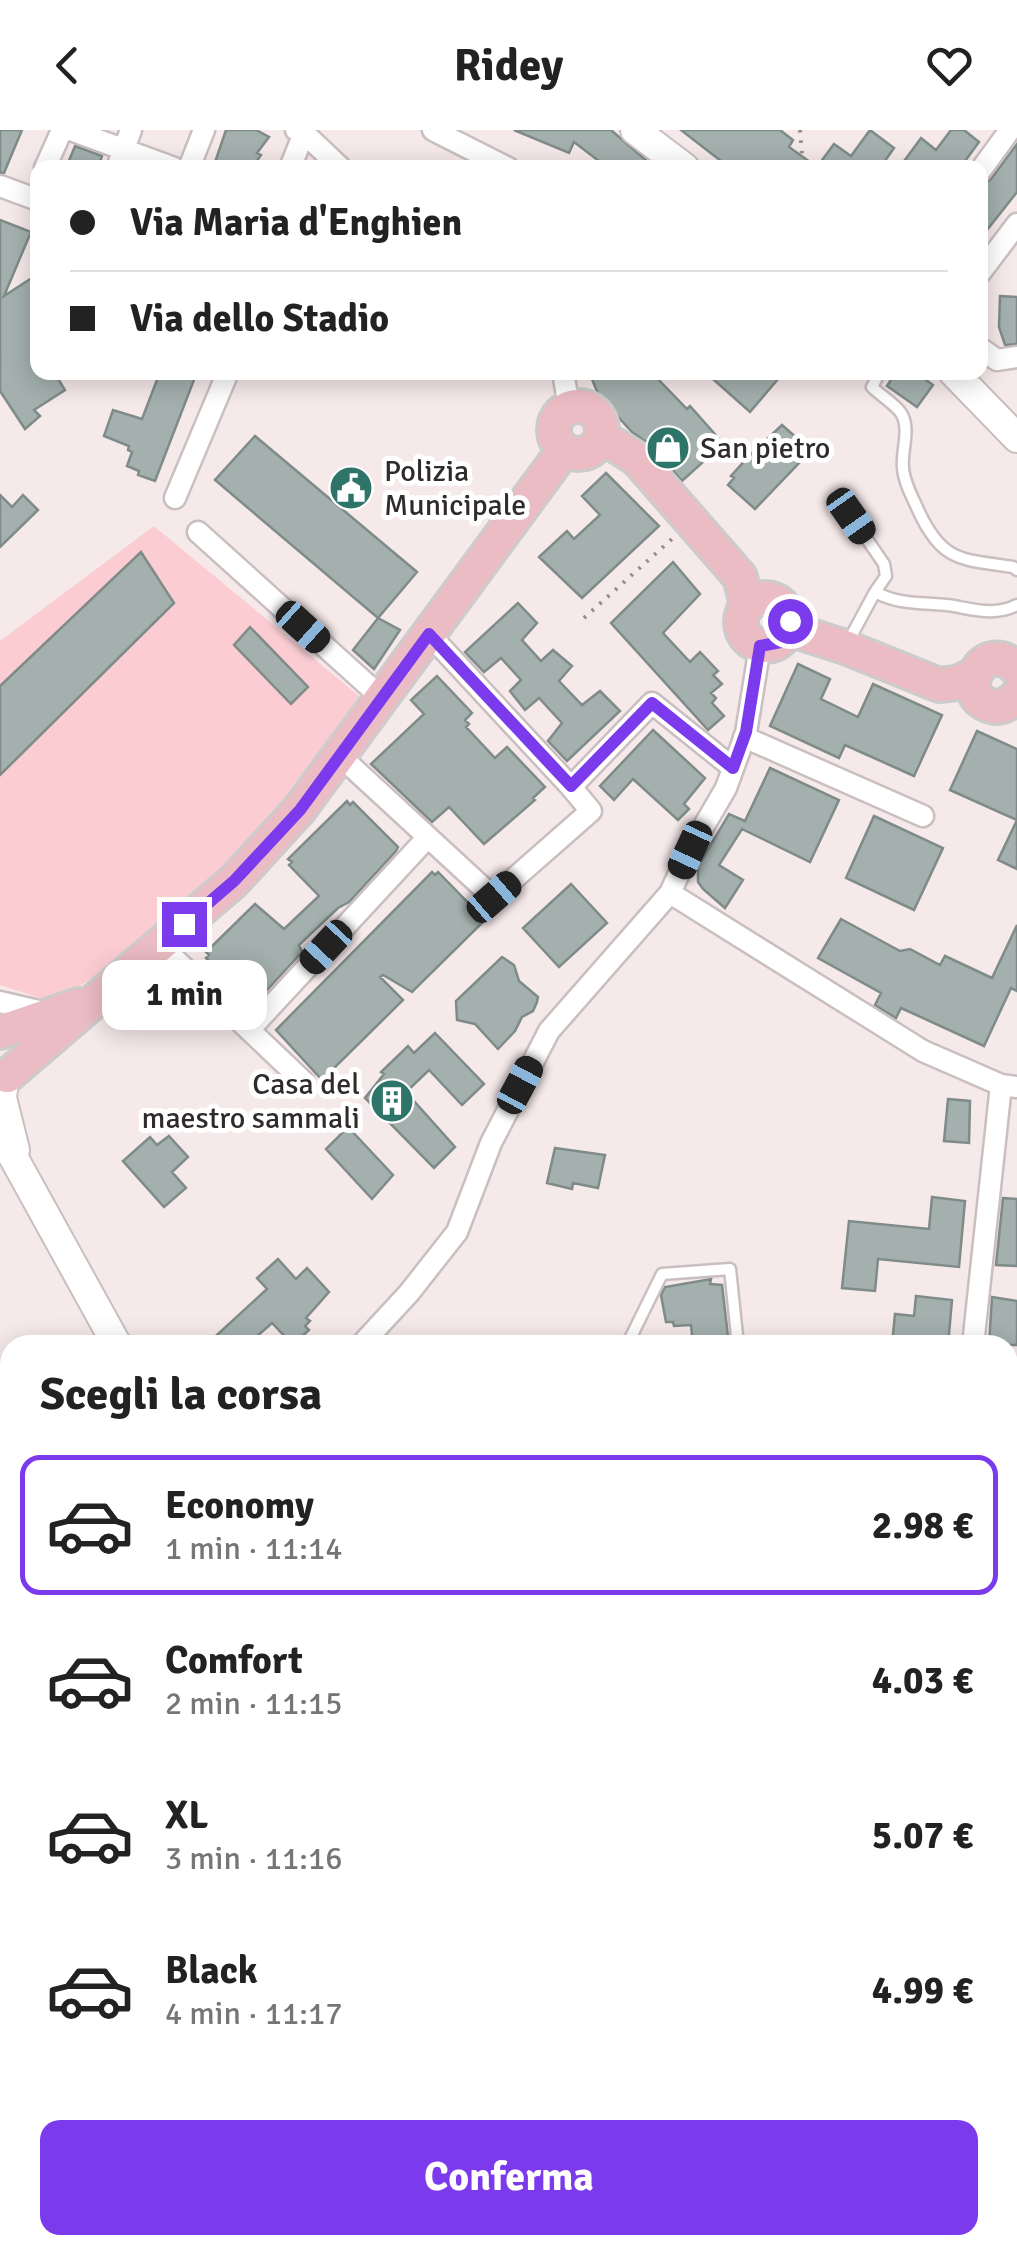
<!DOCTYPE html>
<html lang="it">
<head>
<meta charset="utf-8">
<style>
	body { margin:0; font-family:Signika,sans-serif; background:#f6f6f6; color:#222; height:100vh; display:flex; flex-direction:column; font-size:38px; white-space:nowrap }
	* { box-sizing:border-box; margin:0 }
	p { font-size:32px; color:#767676 }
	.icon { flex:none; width:55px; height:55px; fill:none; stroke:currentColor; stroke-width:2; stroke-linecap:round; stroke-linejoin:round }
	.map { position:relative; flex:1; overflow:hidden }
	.side { position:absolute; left:0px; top:1205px; width:1018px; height:920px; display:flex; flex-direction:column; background:#fff; border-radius:30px 30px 0 0; box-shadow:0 5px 25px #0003 }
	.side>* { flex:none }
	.hud { position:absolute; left:30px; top:30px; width:958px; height:220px; border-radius:20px; box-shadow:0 5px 25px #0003; display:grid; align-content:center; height:220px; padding:0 40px; background:#fff }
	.end { position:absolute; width:45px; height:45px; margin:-22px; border:12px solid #7c3aed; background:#fff; box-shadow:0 0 0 5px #fff }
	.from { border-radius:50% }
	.bubble { position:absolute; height:70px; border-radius:20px; background:#fff; box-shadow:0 5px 25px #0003; font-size:32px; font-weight:700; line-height:70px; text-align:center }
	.car { position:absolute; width:30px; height:60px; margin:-30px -15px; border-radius:12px; box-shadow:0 0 8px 2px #0007; background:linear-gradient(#222 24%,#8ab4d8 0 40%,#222 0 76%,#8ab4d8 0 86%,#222 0) }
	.hud b { display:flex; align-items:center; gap:35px; height:95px; font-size:38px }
	.hud b+b { border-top:2px solid #e0e0e0 }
	.hud i { width:25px; height:25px; background:#222 }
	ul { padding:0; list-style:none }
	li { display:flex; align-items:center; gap:30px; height:140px; margin:0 20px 15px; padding:0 20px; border:5px solid transparent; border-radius:20px }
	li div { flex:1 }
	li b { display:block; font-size:38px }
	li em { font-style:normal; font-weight:700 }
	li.selected { border-color:#7c3aed }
	li>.icon { width:90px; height:90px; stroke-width:1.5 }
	h2 { padding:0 40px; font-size:45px; line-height:120px }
	.cta { display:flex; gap:20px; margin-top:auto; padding:20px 40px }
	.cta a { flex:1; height:115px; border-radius:20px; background:#7c3aed; color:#fff; font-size:40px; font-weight:700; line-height:115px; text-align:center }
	header { display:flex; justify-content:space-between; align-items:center; height:130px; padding:0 40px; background:#fff; font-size:45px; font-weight:700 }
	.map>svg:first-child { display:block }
	.green { fill:#fbcdd2 }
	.building { fill:#a3b0ad; stroke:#7f8b89; stroke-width:2.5 }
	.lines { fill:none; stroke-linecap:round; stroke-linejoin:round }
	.lane-casing { stroke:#cbbec0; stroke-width:15 }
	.street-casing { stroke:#cbbec0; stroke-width:25 }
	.secondary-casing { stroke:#cbbec0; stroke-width:32 }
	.primary-casing { stroke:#cdcccc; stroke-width:38 }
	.path { stroke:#948b8b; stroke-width:4; stroke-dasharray:2.5 8; stroke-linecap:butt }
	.lane { stroke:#fff; stroke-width:10 }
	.street { stroke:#fff; stroke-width:20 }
	.secondary { stroke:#fff; stroke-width:28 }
	.primary { stroke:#ebbcc3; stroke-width:32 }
	.route { stroke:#7c3aed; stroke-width:12 }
	.labels { text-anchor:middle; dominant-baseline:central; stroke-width:10; stroke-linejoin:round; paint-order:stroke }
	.poi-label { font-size:30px; fill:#302b2b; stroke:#fff; text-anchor:start }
</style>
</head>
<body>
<header><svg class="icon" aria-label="back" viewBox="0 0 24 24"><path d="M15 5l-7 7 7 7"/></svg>Ridey<svg class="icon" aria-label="heart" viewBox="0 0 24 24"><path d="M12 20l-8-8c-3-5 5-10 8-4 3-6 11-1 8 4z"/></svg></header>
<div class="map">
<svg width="1017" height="2125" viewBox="0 0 1017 2125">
	<rect width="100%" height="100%" fill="#f6e9ea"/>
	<path class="green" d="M154 396 359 566 267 698 117 833 62 867 43 869 0 855V511Z
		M0 1850 10 1853V2071L0 2073Z"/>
	<path class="building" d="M0 0H22L4 43H0Z
		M226 0H256L269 7 257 23 261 25 252 38H213Z
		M514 0H611L655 38H608L574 12 569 23Z
		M681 0H780L793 10 789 17 817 37 834 14 851 26 870 0 894 18 880 38H730Z
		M951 0H964L979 12 960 38H899L921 8 936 20Z
		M1017 14V62L980 109V57L991 49Z
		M75 16 102 26 98 38H66Z
		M0 90 31 102 4 166 38 144V242H54L65 260 34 280 40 286 25 299 0 261Z
		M1000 166 1017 167V214L1005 215 999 197Z
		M160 242H197L155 351 138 345 139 341 127 336 132 322 128 320 129 316 104 306 113 280 142 289Z
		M589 242H651L687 279 690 276 721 311 711 321 713 323 682 351 652 316 632 302 599 266Z
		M705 242H784L750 282Z
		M896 242H915L933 255 917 277 887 256Z
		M782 295 808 318 798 330 800 332 755 379 728 355 734 348 731 346 749 326Z
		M255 306 417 442 378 488 215 350Z
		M606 343 659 396 582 468 539 427 567 401 574 409 600 385 582 366Z
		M0 365 12 377 23 365 38 380 0 417Z
		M141 422 174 473 0 645V556Z
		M673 432 700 464 663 503 690 532 700 522 718 541 713 545 722 554 711 563 716 568 712 573 724 586 708 600 611 493Z
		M518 473 537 493 522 510 541 531 553 520 572 536 559 551 582 575 600 561 620 581 567 631 548 611 562 593 539 568 525 580 510 561 521 550 501 528 484 542 465 522Z
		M378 488 400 500 374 539 353 520Z
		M250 497 308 557 291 574 234 515Z
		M798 534 830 549 821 569 858 587 873 554 942 585 914 646 845 615 839 628 770 596Z
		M437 546 472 583 465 590 469 594 466 597 495 628 507 617 545 657 533 668 535 670 484 714 449 677 432 692 371 634 424 584 411 570Z
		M653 600 705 648 684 674 689 679 678 690 633 649 614 670 600 656Z
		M977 601 1017 619V739L998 730 1017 690 950 660Z
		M770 638 839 670 810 732 742 699 719 735 743 750 725 778 703 759 698 752V736L729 684 745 691Z
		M347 671 350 675 353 672 398 717 396 721 349 772 338 778 299 815 302 822 255 873 250 872 206 828 209 825 206 822 255 774 284 799 319 766 289 735 292 732 288 729Z
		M874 686 943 718 914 780 846 748Z
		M432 742 435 745 438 742 483 788V792L412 862 383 845 380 847 403 870 322 950 276 900Z
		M571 754 607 793 559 837 523 798Z
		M841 789 900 821 910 819 940 835 945 826 992 848 1017 795V861L1011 858 984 916 901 878 896 888 875 875 881 863 818 828Z
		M502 827 514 835 519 851 538 867 537 872 533 881 522 887 515 901 498 919 475 894 457 890 456 871Z
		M435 903 484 954 462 975 429 940 406 962 455 1017 434 1038 365 968 384 944 381 942 408 916 414 923Z
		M948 969 970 971 969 1013 944 1011Z
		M348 997 393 1045 372 1069 326 1019Z
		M169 1006 188 1027 172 1042 186 1058 164 1077 123 1031 150 1007 157 1015Z
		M555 1018 605 1025 598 1058 573 1053 572 1059 547 1053Z
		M932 1067 965 1071 959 1137 878 1129 875 1161 842 1158 849 1091 929 1099Z
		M1003 1068 1017 1069V1136L996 1135Z
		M278 1129 296 1149 307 1138 329 1162 306 1188 310 1191 305 1196 309 1200 293 1215 272 1193 247 1215H206L267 1159 257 1148Z
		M711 1149 710 1154 722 1155 729 1215H693L691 1195 674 1196 673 1192H666L661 1165 665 1157Z
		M916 1166 952 1170 948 1215H892L895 1184 914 1186Z
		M992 1167 1017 1171V1215H989Z"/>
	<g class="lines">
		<defs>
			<path id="lane" d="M880 242 872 257C880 265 895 274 901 283 911 299 901 321 903 338 904 353 913 368 919 382 943 433 962 429 1013 437L1017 440
				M851 386 884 434 886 446 875 462
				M848 512 875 462C901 476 926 472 954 476 976 480 996 486 1017 475
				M627 1215 662 1144 730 1139 738 1215"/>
			<path id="street" d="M71 0 174 38
				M305 0 304 3 341 38
				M433 0 508 38
				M45 38 62 0
				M117 38 131 0
				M189 38 204 0
				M290 38 304 3 296 0
				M980 41 1010 0
				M0 56 38 70
				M980 143 1017 94
				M980 218 997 230 1017 227
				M563 242 569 277
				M175 368 228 242
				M198 402 382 568
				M429 504 571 657 652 573 733 638
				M744 607 923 686
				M340 626 493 767 591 681 571 657
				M670 763 923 921 1001 955 1017 957
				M160 815 304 952
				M0 872 43 882
				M249 900 428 707
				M361 1215 409 1163 457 1102 491 1013 549 901 670 763 690 720 726 658 746 603 760 516
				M973 1215 1001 955
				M1008 1335 1017 1336
				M1008 1887 1017 1874
				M689 2115 695 2118V2115
				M201 2125V2115"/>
			<path id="secondary" d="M635 0 685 38
				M953 242 1017 308
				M4 950 2 968 15 1020
				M0 1003 117 1215
				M1008 1969 1017 1978"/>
			<path id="primary" d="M554 300a24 24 0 1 1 48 0a24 24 0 1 1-48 0Z
				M602 307 637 329 740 447 747 475
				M741 492a24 24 0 1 1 48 0a24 24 0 1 1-48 0Z
				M789 499 845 517 939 555 957 553 974 545
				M1017 539C986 506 953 561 988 575 1000 580 1009 574 1017 566
				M0 902 79 875
				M7 946 234 751 299 680 564 320"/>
		</defs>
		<use href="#lane" class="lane-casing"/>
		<use href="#street" class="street-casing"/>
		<use href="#secondary" class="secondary-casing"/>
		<use href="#primary" class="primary-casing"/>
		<path class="path" d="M800 0 803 38
			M584 488 673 408"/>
		<use href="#lane" class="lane"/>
		<use href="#street" class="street"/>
		<use href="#secondary" class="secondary"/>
		<use href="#primary" class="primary"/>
	</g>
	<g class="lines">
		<path class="route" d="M184 794 234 751 300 680 429 504 571 656 652 573 733 638 746 602 760 516 781 512 790 491"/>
	</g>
	<defs>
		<symbol id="shop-disc" viewBox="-11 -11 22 22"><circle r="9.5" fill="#2f7469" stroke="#fff"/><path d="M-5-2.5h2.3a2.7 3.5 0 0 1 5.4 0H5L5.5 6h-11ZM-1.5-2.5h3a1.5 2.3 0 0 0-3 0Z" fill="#fff"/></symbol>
		<symbol id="civic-disc" viewBox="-11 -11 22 22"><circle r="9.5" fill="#2f7469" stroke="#fff"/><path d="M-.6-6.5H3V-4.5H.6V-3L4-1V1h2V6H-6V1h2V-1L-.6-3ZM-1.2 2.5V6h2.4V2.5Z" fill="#fff"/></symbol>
		<symbol id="building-disc" viewBox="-11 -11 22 22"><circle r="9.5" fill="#2f7469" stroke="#fff"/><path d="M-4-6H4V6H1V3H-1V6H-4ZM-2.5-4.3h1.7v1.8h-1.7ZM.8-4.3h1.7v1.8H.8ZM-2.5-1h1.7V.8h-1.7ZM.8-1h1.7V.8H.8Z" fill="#fff"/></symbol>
	</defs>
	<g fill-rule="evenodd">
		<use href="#shop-disc" x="643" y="293" width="50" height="50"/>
		<use href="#civic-disc" x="326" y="333" width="50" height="50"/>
		<use href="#building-disc" x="367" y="946" width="50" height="50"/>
	</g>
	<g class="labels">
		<g class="poi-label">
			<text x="700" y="318">San pietro</text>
			<text x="384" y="341">Polizia<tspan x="384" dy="34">Municipale</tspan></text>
			<text x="360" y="954" text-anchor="end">Casa del<tspan x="360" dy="34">maestro sammali</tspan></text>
		</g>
	</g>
</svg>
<i class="end from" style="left:790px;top:491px"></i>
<i class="end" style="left:184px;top:794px"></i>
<div class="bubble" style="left:102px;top:830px;width:165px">1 min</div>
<i class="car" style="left:851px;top:386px;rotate:145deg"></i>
<i class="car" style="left:303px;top:497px;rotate:132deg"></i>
<i class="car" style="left:690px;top:720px;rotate:205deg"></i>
<i class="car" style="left:494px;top:767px;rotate:49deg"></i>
<i class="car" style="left:326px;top:817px;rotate:223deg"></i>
<i class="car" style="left:520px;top:955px;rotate:28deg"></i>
<div class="hud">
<b><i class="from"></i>Via Maria d'Enghien</b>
<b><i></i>Via dello Stadio</b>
</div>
<section class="side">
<h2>Scegli la corsa</h2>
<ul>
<li class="selected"><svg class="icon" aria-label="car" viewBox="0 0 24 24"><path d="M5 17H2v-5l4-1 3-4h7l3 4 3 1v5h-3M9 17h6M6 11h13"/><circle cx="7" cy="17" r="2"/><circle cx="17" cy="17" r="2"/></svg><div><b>Economy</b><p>1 min · 11:14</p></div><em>2.98 €</em></li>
<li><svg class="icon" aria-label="car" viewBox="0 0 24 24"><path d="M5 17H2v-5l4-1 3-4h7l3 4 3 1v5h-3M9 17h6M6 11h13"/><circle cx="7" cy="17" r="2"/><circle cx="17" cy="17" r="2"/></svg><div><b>Comfort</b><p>2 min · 11:15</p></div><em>4.03 €</em></li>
<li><svg class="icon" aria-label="car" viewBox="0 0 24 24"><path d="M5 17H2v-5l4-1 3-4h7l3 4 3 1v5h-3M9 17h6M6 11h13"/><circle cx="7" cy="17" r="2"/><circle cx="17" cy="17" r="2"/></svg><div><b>XL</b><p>3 min · 11:16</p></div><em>5.07 €</em></li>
<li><svg class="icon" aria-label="car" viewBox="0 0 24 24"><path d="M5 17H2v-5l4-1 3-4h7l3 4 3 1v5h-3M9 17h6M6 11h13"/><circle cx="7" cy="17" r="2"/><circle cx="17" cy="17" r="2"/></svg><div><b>Black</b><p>4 min · 11:17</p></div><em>4.99 €</em></li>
</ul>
<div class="cta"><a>Conferma</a></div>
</section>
</div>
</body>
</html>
